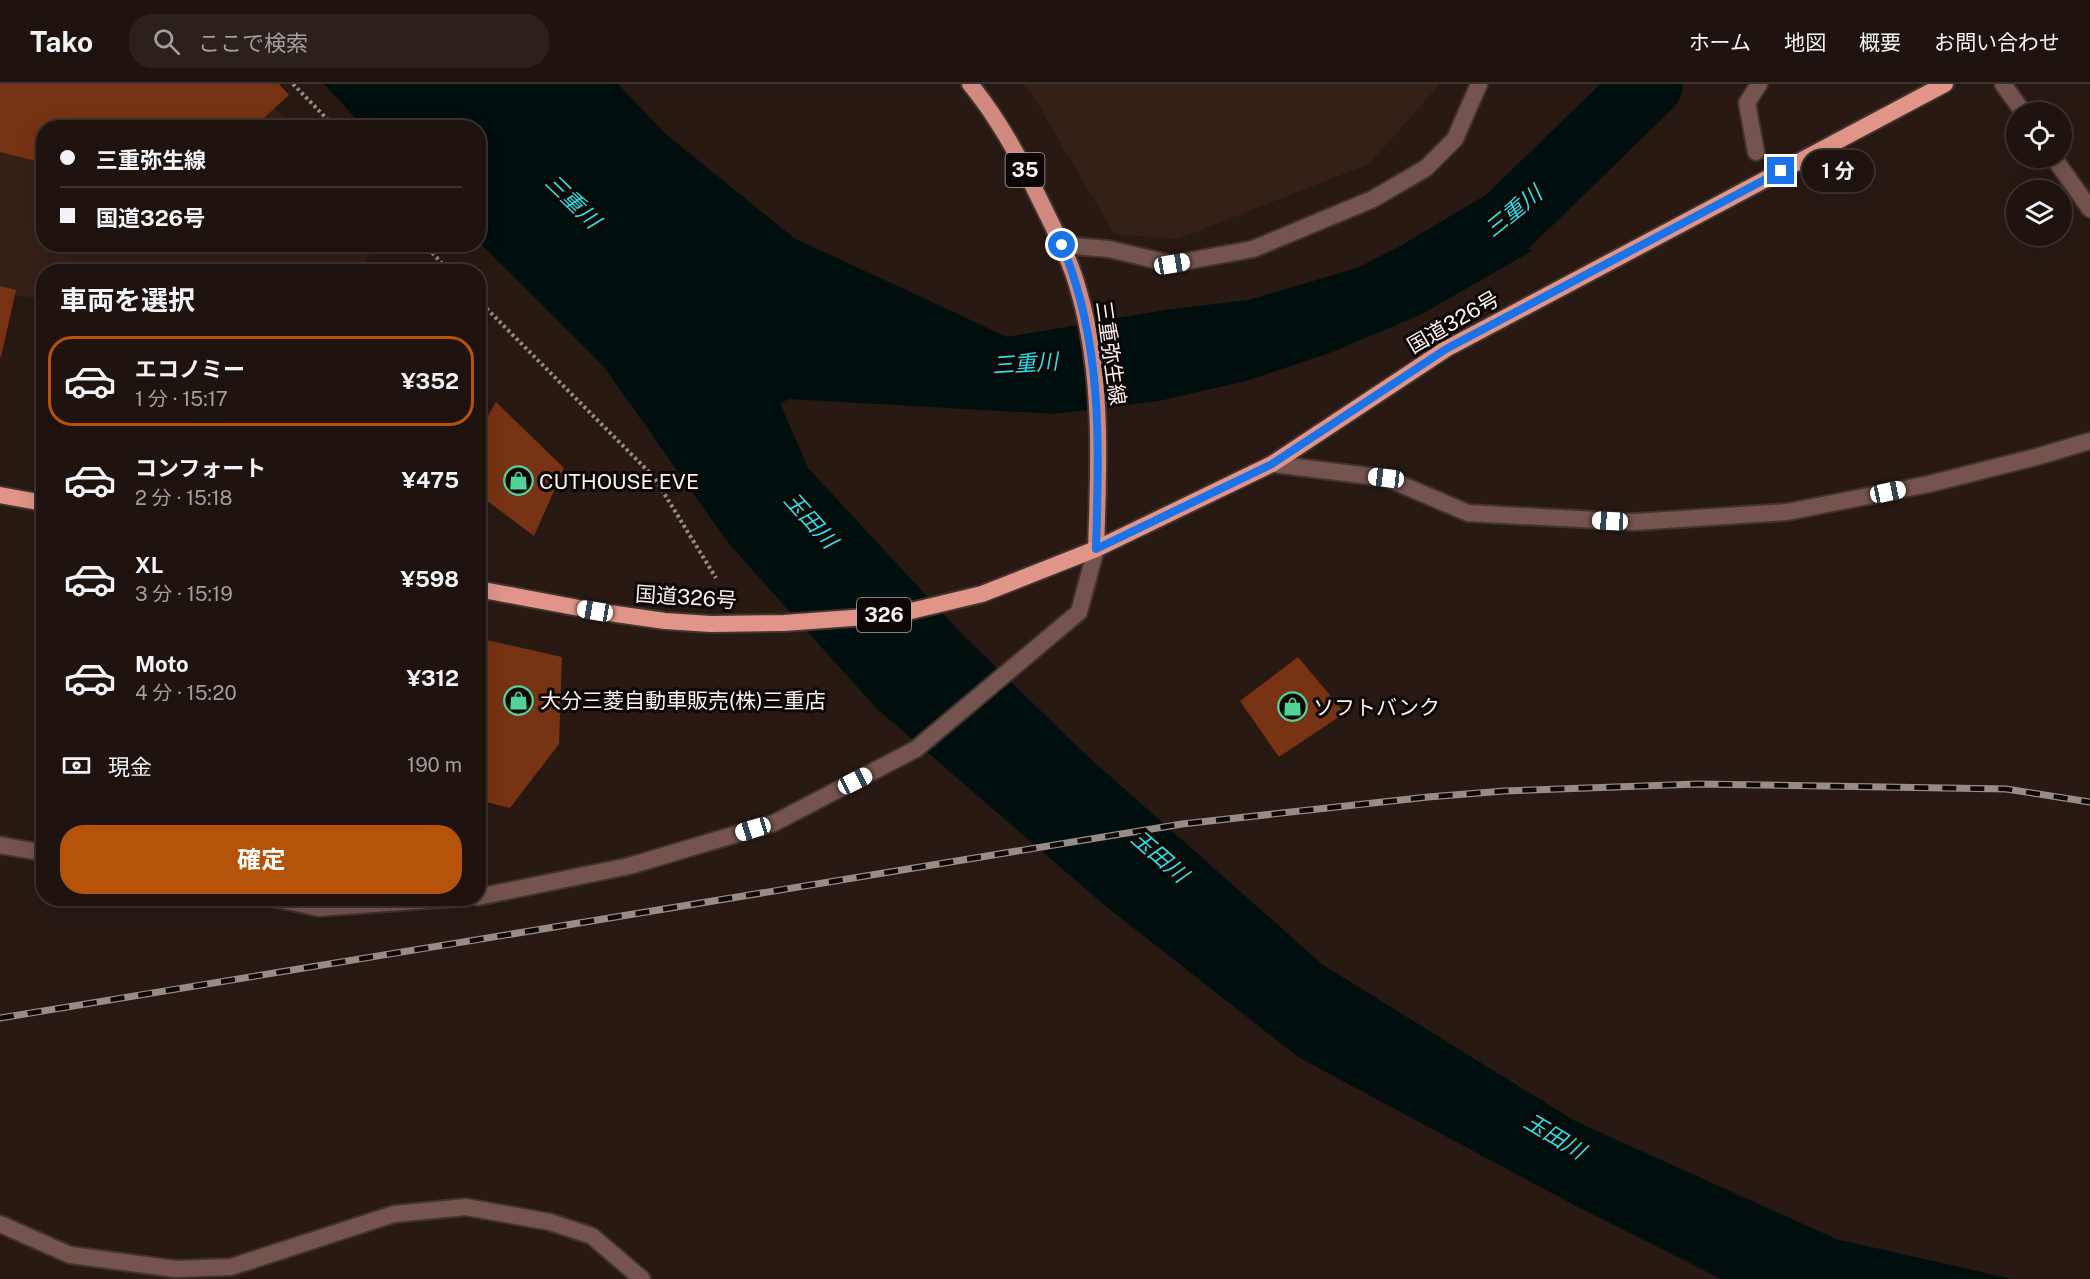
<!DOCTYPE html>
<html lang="ja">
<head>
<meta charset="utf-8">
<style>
	body { margin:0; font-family:"Public Sans","Noto Sans JP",sans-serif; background:#2b201c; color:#f1f3f6; height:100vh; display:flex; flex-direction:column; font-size:22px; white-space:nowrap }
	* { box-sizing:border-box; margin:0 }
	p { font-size:20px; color:#a19e9e }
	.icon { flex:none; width:33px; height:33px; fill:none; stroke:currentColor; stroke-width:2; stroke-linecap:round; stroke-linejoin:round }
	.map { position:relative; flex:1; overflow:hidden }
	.side { position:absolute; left:36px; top:180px; width:450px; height:642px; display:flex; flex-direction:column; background:#1e130e; border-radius:24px; box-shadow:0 6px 24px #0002,0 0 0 2px #3c322e }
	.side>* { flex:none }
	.hud { position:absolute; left:36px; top:36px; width:450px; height:132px; border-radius:24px; box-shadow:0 6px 24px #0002,0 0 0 2px #3c322e; display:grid; align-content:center; height:132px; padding:0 24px; background:#1e130e }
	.buttons { position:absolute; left:2006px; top:18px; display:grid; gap:12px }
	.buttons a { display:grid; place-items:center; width:66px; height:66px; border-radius:50%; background:#1e130e; box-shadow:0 6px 24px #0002,0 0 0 2px #3c322e; font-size:30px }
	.end { position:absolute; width:27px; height:27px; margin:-14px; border:8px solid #1a73e8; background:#fff; box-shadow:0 0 0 3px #fff }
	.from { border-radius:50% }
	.bubble { position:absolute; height:42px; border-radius:21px; background:#1e130e; box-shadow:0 6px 24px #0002,0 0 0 2px #3c322e; font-size:20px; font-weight:700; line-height:42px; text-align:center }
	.car { position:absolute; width:18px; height:36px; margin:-18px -9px; border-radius:8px; box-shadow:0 0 4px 2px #0007; background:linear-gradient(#fff 24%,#345 0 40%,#fff 0 76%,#345 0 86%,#fff 0) }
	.hud b { display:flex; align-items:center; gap:21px; height:57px; font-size:22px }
	.hud b+b { border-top:2px solid #3c322e }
	.hud i { width:15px; height:15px; background:#f1f3f6 }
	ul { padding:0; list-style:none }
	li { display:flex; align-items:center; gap:18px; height:90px; margin:0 12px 9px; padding:0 12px; border:3px solid transparent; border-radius:24px }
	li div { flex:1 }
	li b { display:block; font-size:22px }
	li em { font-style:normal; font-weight:700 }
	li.active { border-color:#b45309 }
	li>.icon { width:54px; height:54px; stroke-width:1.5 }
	h2 { padding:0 24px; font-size:27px; line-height:72px }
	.pay { display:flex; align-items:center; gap:15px; height:66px; padding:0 24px; font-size:22px }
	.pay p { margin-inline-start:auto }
	.cta { display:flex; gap:12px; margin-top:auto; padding:12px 24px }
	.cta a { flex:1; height:69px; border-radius:24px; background:#b45309; color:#fff; font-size:24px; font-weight:700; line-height:69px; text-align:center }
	header { display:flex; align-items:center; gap:36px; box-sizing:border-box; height:84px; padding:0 30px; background:#1e130e; border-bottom:2px solid #3c322e }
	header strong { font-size:28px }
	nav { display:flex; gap:33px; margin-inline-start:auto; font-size:21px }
	.search { width:420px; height:54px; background:#2b201c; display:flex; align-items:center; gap:15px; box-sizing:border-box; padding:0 21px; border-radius:24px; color:#a19e9e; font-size:22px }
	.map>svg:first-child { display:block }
	.built { fill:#352017 }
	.water { fill:#020f0f }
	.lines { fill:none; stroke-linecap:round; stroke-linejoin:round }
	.river { stroke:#020f0f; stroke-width:68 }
	.building { fill:#773314 }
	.minor-casing { stroke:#41332d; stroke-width:20 }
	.tertiary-casing { stroke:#41332d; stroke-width:20 }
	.primary-casing { stroke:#41332d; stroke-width:20 }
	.trunk-casing { stroke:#41332d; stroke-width:20 }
	.path { stroke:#978a85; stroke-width:4; stroke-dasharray:3 3; stroke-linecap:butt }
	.minor { stroke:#75534e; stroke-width:16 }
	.tertiary { stroke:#75534e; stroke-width:16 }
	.primary { stroke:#cf897f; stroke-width:16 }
	.trunk { stroke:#e19488; stroke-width:16 }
	.rail-casing { stroke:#998c87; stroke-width:7 }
	.rail { stroke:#0c0604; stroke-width:4.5; stroke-dasharray:14; stroke-linecap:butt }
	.route { stroke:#1a73e8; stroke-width:8 }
	.labels { text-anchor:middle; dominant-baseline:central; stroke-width:6; stroke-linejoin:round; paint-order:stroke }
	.shield { fill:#0c0604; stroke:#b4aaa6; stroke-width:1.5 }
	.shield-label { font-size:20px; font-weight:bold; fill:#fcf1ec }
	.street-label { font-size:21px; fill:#fcf1ec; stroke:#0c0604 }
	.poi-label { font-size:21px; fill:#fcf1ec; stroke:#0c0604; text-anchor:start }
	.water-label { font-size:22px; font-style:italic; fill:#2adfe7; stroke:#0c0604 }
</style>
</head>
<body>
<header>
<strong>Tako</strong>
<div class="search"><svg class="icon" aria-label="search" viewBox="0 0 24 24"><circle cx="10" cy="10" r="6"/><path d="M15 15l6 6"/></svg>ここで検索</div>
<nav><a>ホーム</a><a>地図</a><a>概要</a><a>お問い合わせ</a></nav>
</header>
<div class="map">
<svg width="2090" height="1195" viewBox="0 0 2090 1195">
	<rect width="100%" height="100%" fill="#281913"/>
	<path class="built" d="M0 0H253L292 43 44 44V160L376 161 357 187 44 188 43 216 0 208Z
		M1023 0H1440L1369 80 1178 155 1114 150 1033 12Z"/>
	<path class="water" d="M324 0H618L667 51 794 154 1007 253 1165 226 1248 216 1357 184 1462 131 1532 167 1420 231 1332 268 1246 297 1159 317 1054 330 789 315 780 319 808 384 962 550 1084 669 1323 881 1575 1037 1836 1155 2012 1195H1721L1576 1122 1298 973 1103 820 876 624 729 460 604 283 479 158 478 44 364 43Z"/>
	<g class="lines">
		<path class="river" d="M1413 194 1507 138 1649 0"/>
	</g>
	<path class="building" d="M0 0H279L289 11 253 44H44V79L0 68Z
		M0 202 16 206 1 273H0Z
		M496 318 564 384 534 452 478 410V349Z
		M478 554 562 573 559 660 510 724 478 716Z
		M1298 573 1345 629 1279 673 1240 617Z"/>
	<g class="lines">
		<defs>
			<path id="minor" d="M1756 68 1747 19 1759 0
				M1062 161 1109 165 1172 180 1253 165 1373 115 1426 84 1455 55 1479 0
				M1272 380 1386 394 1468 429 1634 438 1787 428 1929 400 2036 373 2090 357
				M0 761 44 769
				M478 813 629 782 774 739 916 665 1079 528 1096 465
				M272 814 319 824 457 814
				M0 1140 70 1171 176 1185 231 1183 394 1130 466 1123 550 1138 592 1152 642 1195"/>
			<path id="tertiary" d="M2003 0 2023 28
				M2054 74 2090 125"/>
			<path id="primary" d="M970 0C998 34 1019 72 1038 112 1053 143 1070 174 1079 208 1103 291 1099 380 1096 465"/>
			<path id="trunk" d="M0 411 44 419
				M478 505 595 527 665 537 711 540 784 539 866 533 911 527 982 510 1096 465 1272 380 1446 265 1945 0"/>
		</defs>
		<use href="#minor" class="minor-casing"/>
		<use href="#tertiary" class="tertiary-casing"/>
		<use href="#primary" class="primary-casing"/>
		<use href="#trunk" class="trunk-casing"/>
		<path class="path" d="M293 0 327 35 331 44
			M424 160 450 188
			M478 216 654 393 716 494"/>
		<use href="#minor" class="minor"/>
		<use href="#tertiary" class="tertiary"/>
		<use href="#primary" class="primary"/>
		<use href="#trunk" class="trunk"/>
		<defs>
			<path id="rail" d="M0 934 1182 740 1428 713 1504 707 1698 700 2006 705 2090 718"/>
		</defs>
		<use href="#rail" class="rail-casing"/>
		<use href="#rail" class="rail"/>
	</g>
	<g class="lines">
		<path class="route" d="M1062 161C1103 260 1099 360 1096 465L1272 380 1446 265 1781 87"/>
	</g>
	<defs>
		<symbol id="shop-ring" viewBox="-11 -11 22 22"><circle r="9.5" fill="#0c0604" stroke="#50d398" stroke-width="1.5"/><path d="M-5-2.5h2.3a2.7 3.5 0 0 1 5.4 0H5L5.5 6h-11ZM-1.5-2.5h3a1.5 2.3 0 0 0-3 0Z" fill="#50d398"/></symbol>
	</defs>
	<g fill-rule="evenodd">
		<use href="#shop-ring" x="502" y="380" width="33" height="33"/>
		<use href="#shop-ring" x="502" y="600" width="33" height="33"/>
		<use href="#shop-ring" x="1276" y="606" width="33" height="33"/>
	</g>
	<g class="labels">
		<g class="shield">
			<rect x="1005.5" y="69" width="39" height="34" rx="4.5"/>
			<rect x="857" y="514" width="54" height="34" rx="4.5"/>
		</g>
		<g class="shield-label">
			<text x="1025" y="86">35</text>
			<text x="884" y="531">326</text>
		</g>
		<g class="street-label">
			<text transform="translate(1453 238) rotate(-30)">国道326号</text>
			<text transform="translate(1111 269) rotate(82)">三重弥生線</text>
			<text transform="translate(686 513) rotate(4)">国道326号</text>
		</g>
		<g class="poi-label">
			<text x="539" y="397">CUTHOUSE EVE</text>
			<text x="540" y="616">大分三菱自動車販売(株)三重店</text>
			<text x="1313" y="623">ソフトバンク</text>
		</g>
		<g class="water-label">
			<text transform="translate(573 117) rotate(44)">三重川</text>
			<text transform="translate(1513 127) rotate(-39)">三重川</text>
			<text transform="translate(1025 279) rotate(-4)">三重川</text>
			<text transform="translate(811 436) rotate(48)">玉田川</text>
			<text transform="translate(1160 772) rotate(41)">玉田川</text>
			<text transform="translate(1555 1052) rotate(31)">玉田川</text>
		</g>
	</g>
</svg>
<div class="buttons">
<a><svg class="icon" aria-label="locate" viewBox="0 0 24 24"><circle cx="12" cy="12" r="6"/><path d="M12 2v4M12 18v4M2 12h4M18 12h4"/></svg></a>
<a><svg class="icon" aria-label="layers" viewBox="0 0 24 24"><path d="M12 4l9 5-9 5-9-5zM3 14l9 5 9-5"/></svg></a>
</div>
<i class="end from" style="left:1062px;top:161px"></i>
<i class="end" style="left:1781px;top:87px"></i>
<div class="bubble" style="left:1802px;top:66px;width:72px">1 分</div>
<i class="car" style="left:1172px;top:180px;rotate:80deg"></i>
<i class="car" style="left:1386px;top:394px;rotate:277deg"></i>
<i class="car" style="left:1888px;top:408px;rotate:78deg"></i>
<i class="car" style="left:1610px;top:437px;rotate:273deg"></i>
<i class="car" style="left:595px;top:527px;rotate:280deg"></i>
<i class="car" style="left:855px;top:697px;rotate:63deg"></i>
<i class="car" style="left:753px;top:745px;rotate:253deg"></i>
<div class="hud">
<b><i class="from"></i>三重弥生線</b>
<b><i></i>国道326号</b>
</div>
<section class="side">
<h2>車両を選択</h2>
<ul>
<li class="active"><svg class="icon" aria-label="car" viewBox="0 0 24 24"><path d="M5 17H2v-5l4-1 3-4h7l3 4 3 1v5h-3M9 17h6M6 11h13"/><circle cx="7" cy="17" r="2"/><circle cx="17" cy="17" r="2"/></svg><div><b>エコノミー</b><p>1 分 · 15:17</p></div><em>¥352</em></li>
<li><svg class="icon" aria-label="car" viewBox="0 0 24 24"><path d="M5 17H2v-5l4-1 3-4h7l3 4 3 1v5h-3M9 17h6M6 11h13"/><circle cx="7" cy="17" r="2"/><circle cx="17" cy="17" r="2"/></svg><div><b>コンフォート</b><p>2 分 · 15:18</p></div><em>¥475</em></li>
<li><svg class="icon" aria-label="car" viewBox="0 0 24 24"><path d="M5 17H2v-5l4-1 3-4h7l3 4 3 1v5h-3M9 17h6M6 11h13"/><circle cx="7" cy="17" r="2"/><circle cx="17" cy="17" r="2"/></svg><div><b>XL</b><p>3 分 · 15:19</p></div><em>¥598</em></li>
<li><svg class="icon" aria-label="car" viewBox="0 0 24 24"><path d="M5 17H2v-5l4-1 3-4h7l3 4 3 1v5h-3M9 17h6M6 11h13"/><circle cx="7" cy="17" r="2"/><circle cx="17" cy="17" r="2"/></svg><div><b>Moto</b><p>4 分 · 15:20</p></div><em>¥312</em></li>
</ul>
<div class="pay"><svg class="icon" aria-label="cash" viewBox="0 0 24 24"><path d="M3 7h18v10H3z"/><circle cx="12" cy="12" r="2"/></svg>現金<p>190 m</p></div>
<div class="cta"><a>確定</a></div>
</section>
</div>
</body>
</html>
